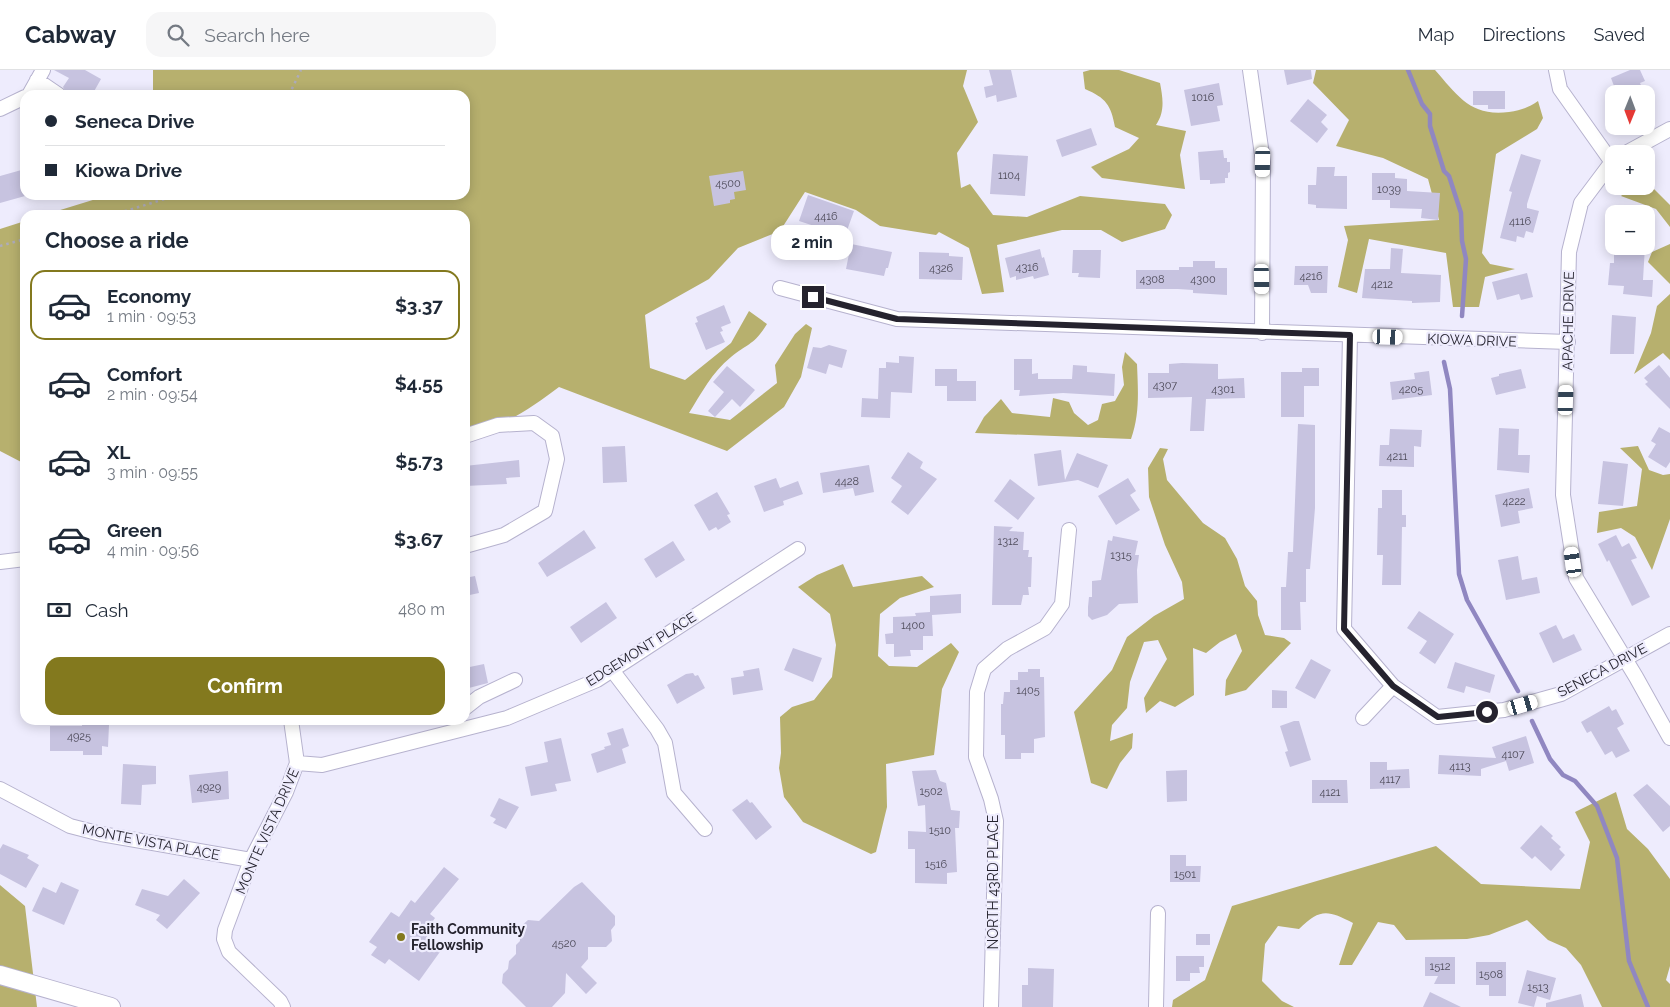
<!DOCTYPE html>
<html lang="en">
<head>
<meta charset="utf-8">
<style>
	body { margin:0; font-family:Raleway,sans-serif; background:#f6f6f7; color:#1f2937; height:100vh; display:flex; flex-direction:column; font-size:19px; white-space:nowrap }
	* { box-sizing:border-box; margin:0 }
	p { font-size:16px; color:#747a83 }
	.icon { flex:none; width:28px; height:28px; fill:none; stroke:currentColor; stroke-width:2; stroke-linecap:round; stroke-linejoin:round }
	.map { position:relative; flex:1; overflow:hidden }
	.details { position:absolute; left:20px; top:140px; width:450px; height:515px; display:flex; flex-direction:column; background:#fff; border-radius:15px; box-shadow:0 2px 12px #0003 }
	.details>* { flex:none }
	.top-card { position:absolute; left:20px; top:20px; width:450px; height:110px; border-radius:15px; box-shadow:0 2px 12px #0003; display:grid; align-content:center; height:110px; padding:0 25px; background:#fff }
	.needle { width:32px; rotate:181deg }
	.controls { position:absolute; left:1605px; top:15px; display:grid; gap:10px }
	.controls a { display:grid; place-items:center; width:50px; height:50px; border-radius:10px; background:#fff; box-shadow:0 2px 12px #0003; font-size:25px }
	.end { position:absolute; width:22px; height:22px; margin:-11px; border:6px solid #25232e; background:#fff; box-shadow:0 0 0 2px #fff }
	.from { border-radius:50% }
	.bubble { position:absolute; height:35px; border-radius:15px; background:#fff; box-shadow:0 2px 12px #0003; font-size:16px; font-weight:700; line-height:35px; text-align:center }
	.car { position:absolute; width:15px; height:30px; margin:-15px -8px; border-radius:6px; box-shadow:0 0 4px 1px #0007; background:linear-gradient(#fff 24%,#345 0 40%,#fff 0 76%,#345 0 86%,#fff 0) }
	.top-card b { display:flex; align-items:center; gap:18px; height:48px; font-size:19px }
	.top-card b+b { border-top:1px solid #e0e1e3 }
	.top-card i { width:12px; height:12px; background:#1f2937 }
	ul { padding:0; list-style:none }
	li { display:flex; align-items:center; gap:15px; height:70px; margin:0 10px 8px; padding:0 15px; border:2px solid transparent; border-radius:15px }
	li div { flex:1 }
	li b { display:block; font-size:19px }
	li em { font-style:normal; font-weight:700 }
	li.on { border-color:#83791e }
	li>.icon { width:45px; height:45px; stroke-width:1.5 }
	h2 { padding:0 25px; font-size:22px; line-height:60px }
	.pay { display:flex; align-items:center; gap:12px; height:55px; padding:0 25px; font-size:19px }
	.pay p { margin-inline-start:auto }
	.action { display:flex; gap:10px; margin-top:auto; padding:10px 25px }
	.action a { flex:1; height:58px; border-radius:15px; background:#83791e; color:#fff; font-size:20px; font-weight:700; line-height:58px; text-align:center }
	header { display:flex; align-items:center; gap:30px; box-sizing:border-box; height:70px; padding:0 25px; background:#fff; border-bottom:1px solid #e0e1e3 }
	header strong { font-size:24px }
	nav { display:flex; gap:28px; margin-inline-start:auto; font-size:18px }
	.search { width:350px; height:45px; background:#f6f6f7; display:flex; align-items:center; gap:12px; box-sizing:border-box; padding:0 18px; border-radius:15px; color:#747a83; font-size:19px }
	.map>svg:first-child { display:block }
	.forest { fill:#b7b06e }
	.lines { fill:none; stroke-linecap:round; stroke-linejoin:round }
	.stream { stroke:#9087c1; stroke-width:4.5 }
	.building { fill:#c7c3e0 }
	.minor-casing { stroke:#b6b2ce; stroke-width:16 }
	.major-casing { stroke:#b6b2ce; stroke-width:20 }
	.path { stroke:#aeacbb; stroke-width:2.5; stroke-dasharray:2.5 4; stroke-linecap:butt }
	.minor { stroke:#fff; stroke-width:14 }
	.major { stroke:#fff; stroke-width:18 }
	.route { stroke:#25232e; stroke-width:6 }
	.poi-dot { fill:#83791e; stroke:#eeecfd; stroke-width:2 }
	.labels { text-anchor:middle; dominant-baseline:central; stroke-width:4.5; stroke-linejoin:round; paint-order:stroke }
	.number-label { font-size:11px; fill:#4e4b5a }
	.street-label { font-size:14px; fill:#25232e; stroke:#eeecfd }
	.poi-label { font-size:14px; font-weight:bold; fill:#25232e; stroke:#eeecfd; text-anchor:start }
</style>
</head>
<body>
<header>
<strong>Cabway</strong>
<div class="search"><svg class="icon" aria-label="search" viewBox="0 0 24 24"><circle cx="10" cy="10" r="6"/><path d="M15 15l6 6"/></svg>Search here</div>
<nav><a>Map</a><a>Directions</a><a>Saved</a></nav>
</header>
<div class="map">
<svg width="1670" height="937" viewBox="0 0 1670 937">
	<rect width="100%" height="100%" fill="#eeecfd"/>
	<path class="forest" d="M153 0H967L963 16 978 52 957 83 961 118 970 114 993 145 1027 147 1080 126 1165 134 1172 145 1165 159 1122 172 1101 160H1062L997 175 1004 222 982 224 969 178 939 162 936 165 880 156 856 140 805 122 780 161 738 178 709 209 645 245 650 298 685 310 731 273 749 241 767 254C754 275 748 273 731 287 712 302 701 324 689 343L730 350 777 313 775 295 795 264 806 254 812 258 801 307 784 337 727 381 559 317C531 338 501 360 465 361V145H44L109 125H465V25H153Z
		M1090 0H1119L1160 13C1163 29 1165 42 1156 55L1186 61 1180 85 1185 119 1102 108 1091 97 1129 79 1139 68 1115 57C1111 35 1106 28 1085 19L1083 2Z
		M1316 0H1435C1458 26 1471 47 1509 42 1521 40 1528 38 1538 31L1543 48 1537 59 1496 84 1482 183 1490 194 1515 199 1485 207 1479 237H1453L1446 183 1369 169 1357 223 1338 217 1348 170 1344 156 1439 150 1428 109 1383 88 1336 76 1349 50 1313 13Z
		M1646 111 1670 135V157L1656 139 1621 126 1631 116H1646Z
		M25 151V394L0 381V159Z
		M1670 174V214L1648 192 1652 182Z
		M1670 224V290L1663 283 1634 304 1651 263 1657 236Z
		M1125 282 1137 294C1138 320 1140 344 1131 369L975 363 984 347 1001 329 1012 343 1050 347 1053 328 1069 332 1074 343 1088 355 1098 350 1102 334 1115 331 1124 315 1122 297Z
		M1638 376 1649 400 1663 405 1670 404V449L1652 500 1635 467 1621 458 1597 463 1599 442 1637 436 1642 399 1620 378Z
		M1160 378 1168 379 1163 389 1167 410 1203 453 1225 468 1237 489 1245 516 1257 531 1258 545 1265 565 1284 568 1291 573 1246 620 1225 626 1226 610 1242 581 1236 564 1220 572 1206 583 1193 578 1194 625 1175 637 1160 631 1146 643 1144 628 1167 589 1158 570 1144 572 1130 612 1127 638 1112 655 1110 671 1133 663 1132 678 1120 693 1107 719 1091 713 1074 642 1112 600 1127 567 1154 546 1184 529 1182 512 1165 475 1149 427 1148 398Z
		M843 494 853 517 922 506 934 517 900 528 880 544 878 586 889 596 917 597 951 573 959 582 942 619 934 685 886 694 887 737 876 782 871 784 803 752 784 727 779 698 781 683 780 647 792 637 814 630 832 607 836 575 830 544 798 517 817 505Z
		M1616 722 1627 759 1648 779 1670 809V896L1666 910 1670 914V937H1602L1581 895 1566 878 1548 870 1527 850 1489 865 1467 869 1406 870 1394 855 1378 852 1352 895H1339L1353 853C1328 840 1320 838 1299 859L1278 856 1265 874 1262 911 1282 931 1294 937H1172L1173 930 1205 910 1232 836 1436 776 1481 814 1580 819 1590 772 1575 742Z
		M0 815 25 836 37 937H0Z"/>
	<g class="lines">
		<path class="stream" d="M1408 0 1422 34 1430 44V56L1444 101 1449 106 1461 143 1462 171 1466 189 1462 246
			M1444 292 1450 319 1459 504 1467 530 1518 621
			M1532 651 1550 689 1563 705 1575 711 1597 736 1617 788 1629 891 1648 937"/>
	</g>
	<path class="building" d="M54 0H85L101 9 92 25H68L63 17 69 8Z
		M989 0H1011L1017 27 997 32 996 25 986 28 984 17 993 15Z
		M1284 0H1311L1312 9 1287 15Z
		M1630 0H1640L1645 11 1640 13 1645 24H1617L1611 8Z
		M1219 13 1223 35 1217 36 1220 51 1191 56 1184 20Z
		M1473 21H1505V39H1488V35H1473Z
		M1308 29 1327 45 1321 52 1328 59 1317 73 1290 51Z
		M1091 58 1097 75 1062 87 1056 70Z
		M1223 80 1224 88H1227V92H1230V102L1228 103V108H1225V113L1210 114V110H1200L1198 82Z
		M993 84 1028 86 1025 126 990 124Z
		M1521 84 1541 90 1527 134V138L1539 141 1533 163 1526 161 1524 168 1517 166 1516 172 1500 168 1512 122 1509 121Z
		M1317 97H1335L1334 106H1347V139L1316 138V135L1308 134V115H1316Z
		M25 99V126L0 133V106Z
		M743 101 746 120 734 122 735 129 730 130V133L714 136 709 106Z
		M1372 103H1395V108L1407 109V121L1440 123 1438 150 1421 148 1422 139 1390 138V130H1372Z
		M808 125 854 141 845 166 799 151Z
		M851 174 892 182 888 198H886L884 206 846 199Z
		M1614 176H1645L1643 210H1653L1652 227 1623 224 1624 216 1608 215 1610 193H1614Z
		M1391 178 1403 179 1401 203 1441 205 1440 232 1412 233V231L1362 228 1365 199H1390Z
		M1040 179 1042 188 1044 187 1049 205 1034 209 1033 206 1016 210V206L1010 208 1005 188Z
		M1073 180H1101L1100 208 1078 207 1079 203H1072Z
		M919 182 949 183V186L963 187 962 210 919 209Z
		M1193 191H1215V198H1227V225L1193 223V220L1178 219H1136V200H1179V197H1193Z
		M1295 196H1328L1327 223H1311L1308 215H1294Z
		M1527 203 1533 227 1521 230 1519 224 1497 230 1492 212Z
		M724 235 731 253 721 257 723 261 720 262 725 272 706 280 695 253 698 252 696 247Z
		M1612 245 1636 247 1634 284H1610Z
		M829 275 847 280 842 298 829 294 826 304 807 298 813 277 821 278Z
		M899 286 914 287 912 323 891 322 890 348 861 347 862 328 878 329 879 298H886V292L899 293Z
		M1014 289H1032V304L1038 303V309H1072L1073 295 1087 296V302L1115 304 1114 326 1063 323 1019 326 1020 320H1014Z
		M1182 293 1218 294V309L1244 308 1245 328 1206 329 1204 361H1190L1192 327 1148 328V303H1169V294Z
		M1659 295 1670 308V339L1645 314 1648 312 1644 308Z
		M727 296 755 320 740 337 732 329 715 347 708 341 724 322 713 312Z
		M1302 298H1319V316H1304V347H1281V302H1302Z
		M935 299H957V311H976V331H947V316H935Z
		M1521 299 1526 318 1496 325 1491 308 1499 306V304Z
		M1429 301 1432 325 1392 330 1390 312 1415 309 1414 303Z
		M1298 354 1315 355V438L1310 499H1306V532H1300L1301 560H1281V517H1286L1288 482H1293Z
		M1659 357 1670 363V392L1666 398 1648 387 1656 374 1651 371Z
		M1499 358 1519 359 1518 385H1530L1529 403 1497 400Z
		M1390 359 1422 360 1421 377 1414 376V397L1379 396 1380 375H1389Z
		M625 376 627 412 603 413 602 377Z
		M1061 380 1065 410 1077 383 1108 395 1098 418 1078 410 1038 416 1034 384Z
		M908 382 923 392 920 398 937 409 908 445 891 432 902 416 891 408Z
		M519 390 520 407 506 408 507 414 465 416V396Z
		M1603 391 1628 394 1623 436 1598 434Z
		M869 395 874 422 855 426 853 418 823 423 820 403Z
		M776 408 780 418 798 411 803 424 783 431 784 435 764 442 754 416Z
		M1128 408 1136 421 1130 425 1140 440 1116 455 1098 426Z
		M1010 409 1035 428 1018 450 994 431Z
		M1529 418 1533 438 1518 441 1520 453 1501 457 1495 425Z
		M1382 420H1402V445H1406V457H1402L1401 515H1382L1383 485H1377L1378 438H1382Z
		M717 422 730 444 727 445 731 452 718 460 716 457 709 461 694 435Z
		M994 456 1013 457 1009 461 1024 462 1023 480H1029L1028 487H1032L1031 517H1028L1029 525H1023L1021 535H992Z
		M584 460 596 478 547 507 538 493Z
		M1616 465 1622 477 1629 473 1637 488 1631 490 1650 527 1632 536 1609 490 1607 492 1598 474Z
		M1113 466 1138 471 1135 485H1139L1137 500 1138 533 1119 534 1107 545 1092 550 1088 546V537L1089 527H1092V511L1101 510 1108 470 1112 471Z
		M673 471 685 490 656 508 644 489Z
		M1518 486 1522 510 1537 507 1540 523 1506 530 1498 490Z
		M475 506 479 523 465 526V508Z
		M961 524V543L932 545 933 566H923V580H910L911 586 894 587V574H886L885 564 893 563V547L916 546 915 543 930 542V526Z
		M606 532 617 548 581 573 570 557Z
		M1419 541 1454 564 1435 594 1419 583 1427 571 1407 558Z
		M1556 555 1563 569 1574 564 1582 580 1553 593 1539 563Z
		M793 578 822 588 813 612 784 600Z
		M1311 589 1331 600 1315 629 1295 618Z
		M1455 592 1495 605 1490 623 1466 616 1464 623 1447 618Z
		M484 594 488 613 465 619V598Z
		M759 598 763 620 733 625 731 608 744 606 743 601Z
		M1028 599H1040V607H1044L1045 667 1034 669V683H1021V689H1005V665H1001V634H1003L1004 622H1010V610H1018V602H1028Z
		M693 603 695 606 698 605 705 618 677 634 667 615 686 604Z
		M1272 620 1287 621V638H1272Z
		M1609 636 1612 641 1616 639 1624 654 1617 658 1630 681 1616 688 1612 681 1605 685 1591 661 1587 663 1581 652Z
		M82 650H102V655H109L108 677 102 676V685H83V681H50V656H82Z
		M1294 651H1299L1311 690 1290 697 1285 682 1288 681 1280 656Z
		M623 658 629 676 622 679 626 693 597 703 591 684 605 679 604 677 611 675 607 663Z
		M1526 666 1534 693 1509 701 1506 691 1481 699V706L1438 704 1439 685 1496 688 1492 677Z
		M561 668 571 711 555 714 557 721 531 726 525 697 548 692 544 672Z
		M1370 692H1387V700L1409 699 1410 718 1370 719Z
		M123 694 156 696V714L142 715 141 735 121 734Z
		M936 700 940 711 946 713 951 740 960 741 959 758H955L957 802 947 803V814L915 813V779H908V761L926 762 925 735 918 736 912 701Z
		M1187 700V731L1167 732 1166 701Z
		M228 701 229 729 192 733 189 705Z
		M1312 710H1347L1348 733H1312Z
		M1647 714 1670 736V756L1663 762 1633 725Z
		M499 728 519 737 506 759 493 753 496 749 490 746Z
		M747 729 750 733 752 732 772 757 756 770 732 740Z
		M1541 755 1553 766 1551 768 1561 777 1559 779 1565 785 1551 801 1535 786 1532 789 1520 778Z
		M3 774 29 785 27 788 39 795 26 818 0 804V779Z
		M1170 785H1186V796H1201L1200 812H1170Z
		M444 797 459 809 430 844 435 848 424 864 442 879 419 911 389 889 385 894 371 885 377 877 369 872 391 842 399 847 411 830 415 833Z
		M184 809 200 823 167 859 156 850 160 845 135 835 142 819 168 826Z
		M61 812 79 820 64 855 32 841 43 817 56 823Z
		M582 812 615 846V855L611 860 612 871 606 877H588V889L581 897 597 913 586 924 566 903 565 923 552 937H526L502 913 503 904 508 899 509 891 516 884V875L520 871 519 858 528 850 539 851 574 817Z
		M1196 864H1210V875H1196Z
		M1176 886H1204V897H1199L1200 903H1190V911H1176Z
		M1425 887H1455V914H1434L1438 906H1425Z
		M1476 892H1506V926H1489V915H1476Z
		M1028 898 1054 899 1053 937H1022V915H1028Z
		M1527 900 1556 908 1550 930 1537 926 1534 937 1518 933Z
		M1430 922 1461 937H1423Z
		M1581 924 1584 937H1546V933Z"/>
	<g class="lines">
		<defs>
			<path id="minor" d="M1250 0 1263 92 1262 263
				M1556 0 1560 19 1611 91
				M37 10 59 25
				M29 25 43 0
				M0 39 25 27
				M1624 84 1670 59
				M1614 89 1581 133 1569 182 1563 425 1576 508 1636 607 1670 668
				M780 218 897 249 1568 272
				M1350 265 1344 559 1393 616 1437 647 1504 640 1561 624 1670 564
				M465 366 498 355 534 353 552 366 557 389 545 441 504 465 465 476
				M0 492 25 489
				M612 600 657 659 665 673 674 723 705 759
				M465 638 479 627 515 610
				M1363 648 1393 616
				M297 693 322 695 507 648 597 610 798 479
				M0 719 70 756 101 764 251 790
				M283 937 280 931 229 882 224 869 225 860 251 790 286 722 297 693 291 650
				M991 937 996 751 991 729 976 687 977 622 984 599 1007 579 1045 558 1062 534 1069 460
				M1156 937 1158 843"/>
			<path id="major" d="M0 905 111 937"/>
		</defs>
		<use href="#minor" class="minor-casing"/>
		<use href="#major" class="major-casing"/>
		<path class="path" d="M289 25 301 0
			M112 145 178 125
			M0 176 25 169"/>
		<use href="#minor" class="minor"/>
		<use href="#major" class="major"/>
	</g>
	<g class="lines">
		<path class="route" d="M813 227 897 249 1350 265 1344 559 1393 616 1438 647 1487 642"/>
	</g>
	<circle class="poi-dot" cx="401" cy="867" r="5"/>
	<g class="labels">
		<g class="number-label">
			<text x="1203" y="27">1016</text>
			<text x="1009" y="105">1104</text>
			<text x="728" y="113">4500</text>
			<text x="1389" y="119">1039</text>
			<text x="826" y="146">4416</text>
			<text x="1520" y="151">4116</text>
			<text x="1027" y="197">4316</text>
			<text x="941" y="198">4326</text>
			<text x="1311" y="206">4216</text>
			<text x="1152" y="209">4308</text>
			<text x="1203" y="209">4300</text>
			<text x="1382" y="214">4212</text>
			<text x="1165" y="315">4307</text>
			<text x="1223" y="319">4301</text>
			<text x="1411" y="319">4205</text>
			<text x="1397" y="386">4211</text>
			<text x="847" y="411">4428</text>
			<text x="1514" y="431">4222</text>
			<text x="1008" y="471">1312</text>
			<text x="1121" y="485">1315</text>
			<text x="913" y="555">1400</text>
			<text x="1028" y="620">1405</text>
			<text x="79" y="666">4925</text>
			<text x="1513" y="684">4107</text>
			<text x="1460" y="696">4113</text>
			<text x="1390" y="709">4117</text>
			<text x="209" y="717">4929</text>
			<text x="931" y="721">1502</text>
			<text x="1330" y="722">4121</text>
			<text x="940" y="760">1510</text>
			<text x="936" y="794">1516</text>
			<text x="1185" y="804">1501</text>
			<text x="564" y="873">4520</text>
			<text x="1440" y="896">1512</text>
			<text x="1491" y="904">1508</text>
			<text x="1538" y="917">1513</text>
		</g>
		<g class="street-label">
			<text transform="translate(1568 251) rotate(-89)">APACHE DRIVE</text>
			<text transform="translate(1472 270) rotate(2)">KIOWA DRIVE</text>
			<text transform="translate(641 579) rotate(-32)">EDGEMONT PLACE</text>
			<text transform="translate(1602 600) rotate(-28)">SENECA DRIVE</text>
			<text transform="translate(267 761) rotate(-66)">MONTE VISTA DRIVE</text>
			<text transform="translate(151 772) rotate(11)">MONTE VISTA PLACE</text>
			<text transform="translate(993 812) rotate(-90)">NORTH 43RD PLACE</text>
		</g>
		<g class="poi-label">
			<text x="411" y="859">Faith Community<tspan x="411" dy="16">Fellowship</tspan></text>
		</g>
	</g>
</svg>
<div class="controls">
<a><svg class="needle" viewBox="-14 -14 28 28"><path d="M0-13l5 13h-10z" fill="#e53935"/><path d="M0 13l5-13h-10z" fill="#747a83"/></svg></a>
<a>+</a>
<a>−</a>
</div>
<i class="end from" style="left:1487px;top:642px"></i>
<i class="end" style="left:813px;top:227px"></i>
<div class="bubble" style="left:771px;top:155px;width:82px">2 min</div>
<i class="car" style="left:1263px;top:92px;rotate:181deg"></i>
<i class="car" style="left:1262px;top:209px;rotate:179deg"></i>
<i class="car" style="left:1388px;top:267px;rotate:92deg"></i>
<i class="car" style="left:1566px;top:330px;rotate:2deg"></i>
<i class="car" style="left:1573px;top:492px;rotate:352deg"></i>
<i class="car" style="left:1523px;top:635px;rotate:74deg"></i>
<div class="top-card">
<b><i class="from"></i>Seneca Drive</b>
<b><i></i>Kiowa Drive</b>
</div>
<section class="details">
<h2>Choose a ride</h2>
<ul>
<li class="on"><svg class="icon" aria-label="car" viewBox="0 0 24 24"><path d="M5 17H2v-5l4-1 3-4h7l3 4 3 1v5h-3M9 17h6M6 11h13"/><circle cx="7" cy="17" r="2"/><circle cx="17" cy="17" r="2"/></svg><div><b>Economy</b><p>1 min · 09:53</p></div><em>$3.37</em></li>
<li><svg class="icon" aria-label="car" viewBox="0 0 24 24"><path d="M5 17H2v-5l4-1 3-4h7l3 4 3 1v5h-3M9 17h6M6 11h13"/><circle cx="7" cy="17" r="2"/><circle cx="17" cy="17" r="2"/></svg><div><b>Comfort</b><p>2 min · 09:54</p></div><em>$4.55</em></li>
<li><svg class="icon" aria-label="car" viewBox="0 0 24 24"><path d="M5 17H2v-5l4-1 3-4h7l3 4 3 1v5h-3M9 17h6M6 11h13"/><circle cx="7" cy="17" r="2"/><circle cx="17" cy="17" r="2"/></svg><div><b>XL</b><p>3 min · 09:55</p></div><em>$5.73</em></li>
<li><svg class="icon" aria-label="car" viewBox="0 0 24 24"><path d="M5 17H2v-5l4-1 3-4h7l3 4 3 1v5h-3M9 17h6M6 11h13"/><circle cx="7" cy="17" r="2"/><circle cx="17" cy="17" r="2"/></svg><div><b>Green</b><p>4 min · 09:56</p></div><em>$3.67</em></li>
</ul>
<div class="pay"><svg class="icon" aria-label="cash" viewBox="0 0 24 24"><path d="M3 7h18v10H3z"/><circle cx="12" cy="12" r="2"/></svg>Cash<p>480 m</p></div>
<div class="action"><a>Confirm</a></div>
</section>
</div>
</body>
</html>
